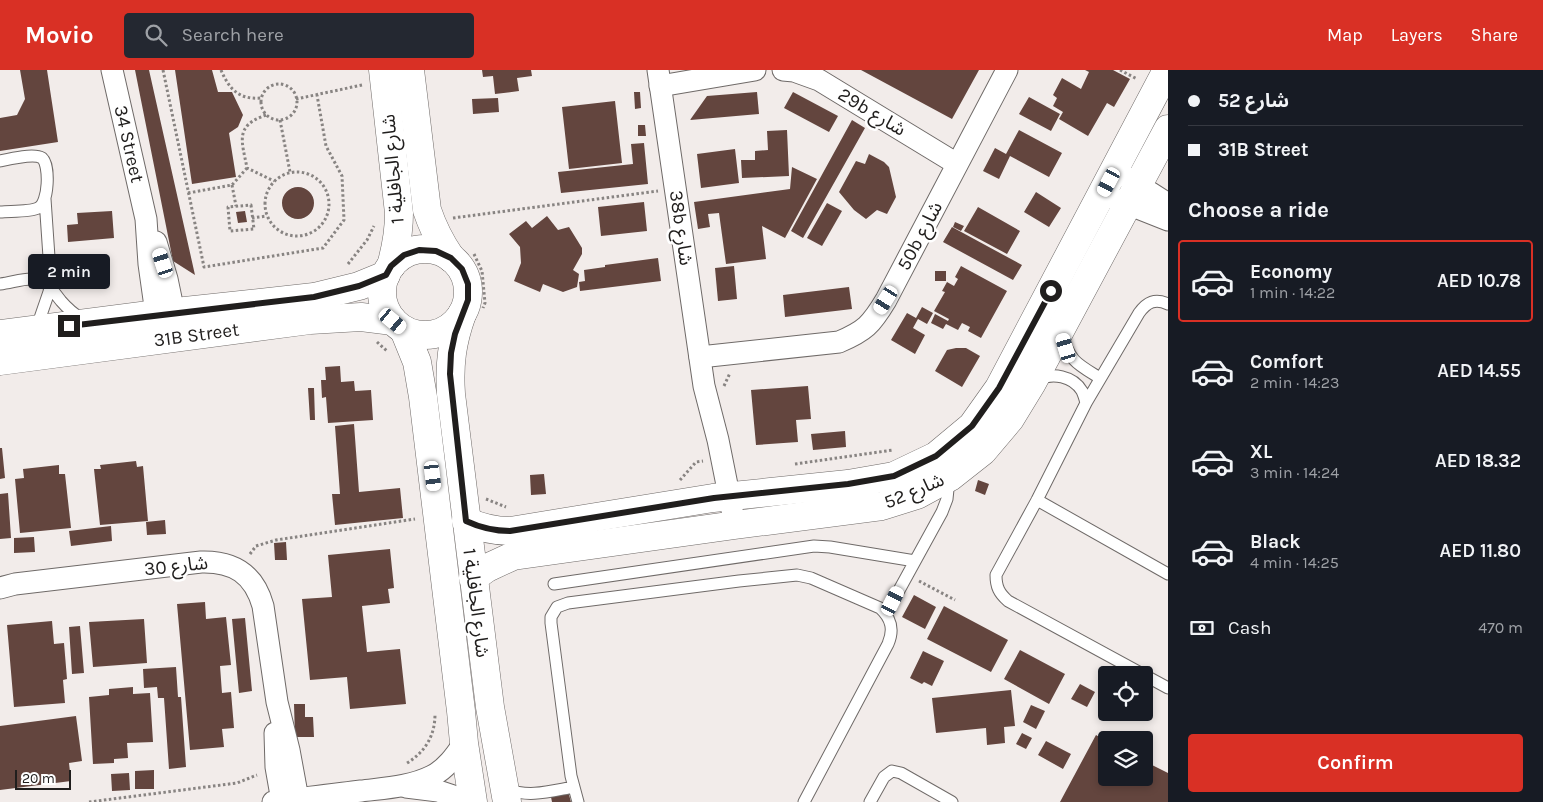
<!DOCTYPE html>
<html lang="en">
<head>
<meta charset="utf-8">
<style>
	body { margin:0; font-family:Karla,"Noto Sans Arabic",sans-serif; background:#242831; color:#f1f3f6; height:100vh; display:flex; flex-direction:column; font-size:19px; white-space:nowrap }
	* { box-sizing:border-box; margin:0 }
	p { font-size:16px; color:#9ea1a6 }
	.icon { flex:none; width:28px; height:28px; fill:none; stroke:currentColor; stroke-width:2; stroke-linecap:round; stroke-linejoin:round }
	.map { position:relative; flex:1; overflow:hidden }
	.sheet { display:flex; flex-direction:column; background:#171b24; width:375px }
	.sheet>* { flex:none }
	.guide { display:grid; align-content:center; height:110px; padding:0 20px; background:#171b24 }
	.controls { position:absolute; left:1098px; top:596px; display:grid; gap:10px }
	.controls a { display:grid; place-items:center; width:55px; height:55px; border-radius:5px; background:#171b24; box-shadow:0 2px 8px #0003; font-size:25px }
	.scale { position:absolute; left:15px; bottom:12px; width:56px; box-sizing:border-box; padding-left:5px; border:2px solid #201e1d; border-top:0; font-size:14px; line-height:18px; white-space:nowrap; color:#201e1d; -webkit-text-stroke:4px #fff; paint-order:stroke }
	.end { position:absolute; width:22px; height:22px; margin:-11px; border:6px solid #201e1d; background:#fff; box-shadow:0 0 0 2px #fff }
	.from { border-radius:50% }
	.bubble { position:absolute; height:35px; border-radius:5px; background:#171b24; box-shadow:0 2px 8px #0003; font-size:16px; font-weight:600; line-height:35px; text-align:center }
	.car { position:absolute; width:15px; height:30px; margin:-15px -8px; border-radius:6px; box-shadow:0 0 4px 1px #0007; background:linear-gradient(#fff 24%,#345 0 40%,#fff 0 76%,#345 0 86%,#fff 0) }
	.guide b { display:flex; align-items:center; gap:18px; height:48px; font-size:19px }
	.guide b+b { border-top:1px solid #363941 }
	.guide i { width:12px; height:12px; background:#f1f3f6 }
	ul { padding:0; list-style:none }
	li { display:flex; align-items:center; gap:15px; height:82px; margin:0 10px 8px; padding:0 10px; border:2px solid transparent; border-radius:5px }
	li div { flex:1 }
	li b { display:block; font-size:19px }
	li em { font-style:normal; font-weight:600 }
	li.current { border-color:#d93025 }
	li>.icon { width:45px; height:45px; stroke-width:1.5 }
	h2 { padding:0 20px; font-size:22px; line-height:60px }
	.pay { display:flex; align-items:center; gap:12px; height:55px; padding:0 20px; font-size:19px }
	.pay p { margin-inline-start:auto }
	.button { display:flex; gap:10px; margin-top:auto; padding:10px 20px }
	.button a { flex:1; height:58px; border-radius:5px; background:#d93025; color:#fff; font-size:20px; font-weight:600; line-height:58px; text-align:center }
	header { display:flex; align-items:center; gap:30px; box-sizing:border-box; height:70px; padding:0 25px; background:#d93025; color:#fff }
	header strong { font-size:24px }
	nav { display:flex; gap:28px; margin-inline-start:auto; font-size:18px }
	.search { width:350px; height:45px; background:#242831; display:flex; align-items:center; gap:12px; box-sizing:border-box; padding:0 18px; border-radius:5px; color:#9ea1a6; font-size:19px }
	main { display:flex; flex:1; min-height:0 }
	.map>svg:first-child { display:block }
	.building { fill:#63453e }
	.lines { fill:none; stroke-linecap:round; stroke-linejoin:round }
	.lane-casing { stroke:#6f6a68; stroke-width:13 }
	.street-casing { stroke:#6f6a68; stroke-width:23 }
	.secondary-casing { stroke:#6f6a68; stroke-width:29 }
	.path { stroke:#888482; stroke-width:3; stroke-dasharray:2.5 2.5; stroke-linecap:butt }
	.lane { stroke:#fff; stroke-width:11 }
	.street { stroke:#fff; stroke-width:21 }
	.secondary { stroke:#fff; stroke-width:28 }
	.route { stroke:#201e1d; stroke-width:6 }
	.labels { text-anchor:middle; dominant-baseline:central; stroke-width:5; stroke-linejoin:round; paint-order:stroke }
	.street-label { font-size:19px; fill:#201e1d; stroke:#fff }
</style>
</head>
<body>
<header>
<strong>Movio</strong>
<div class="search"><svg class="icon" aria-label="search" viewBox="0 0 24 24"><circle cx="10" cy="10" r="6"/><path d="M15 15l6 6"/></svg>Search here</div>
<nav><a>Map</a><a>Layers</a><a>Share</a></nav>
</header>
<main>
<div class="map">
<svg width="1168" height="732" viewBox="0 0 1168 732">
	<rect width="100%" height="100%" fill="#f2ecea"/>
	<path class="building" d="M20 0H47L58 72 0 81V48L17 45 25 29Z
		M135 0H149L195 205 173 191Z
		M175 0H212L218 22H232L243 45 238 57 229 63 236 107 192 114Z
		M482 0H531L532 6 517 8 519 21 495 24 493 6 483 7Z
		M861 0H979L952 49Z
		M1085 0H1113L1130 9 1114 37 1107 33 1088 66 1059 49 1063 42 1053 36 1057 28 1053 25 1062 8 1081 19 1089 2Z
		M634 22H640L641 38 635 39Z
		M757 22 759 44 690 50 707 26Z
		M793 22 838 46 829 62 784 38Z
		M1029 27 1060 44 1051 61 1019 44Z
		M498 28 499 42 473 44 472 29Z
		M615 31 622 93 569 99 562 37Z
		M852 50 865 58 803 168 791 161Z
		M638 55H645L646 66H638Z
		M787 60 789 106 742 108 741 90H755V81L768 80 767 61Z
		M1019 60 1062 83 1049 107 1010 86 999 109 983 101 995 78 1006 84Z
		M644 73 648 114 561 123 558 102 633 94 631 74Z
		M735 79 739 113 701 118 697 84Z
		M869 84 884 92 889 97 896 127 887 144 877 140 866 149 854 140 839 122 856 91 865 94Z
		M792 97 817 109 785 168 762 156 766 189 726 194 719 143 708 144 710 157 698 159 694 132 790 119Z
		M282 133a16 16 0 1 1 32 0a16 16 0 1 1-32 0Z
		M1036 122 1061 138 1049 157 1024 142Z
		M644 132 647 161 601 166 598 137Z
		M827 133 842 141 822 176 807 168Z
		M978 137 1020 161 1007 184 964 161Z
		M112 141 114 168 68 172 67 155 78 154 77 143Z
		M245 141 247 152 238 153 236 142Z
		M547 146 558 160 569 157 582 178V184L573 200 579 204 577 217 563 222 543 214 540 222 514 211 521 193 520 177 509 164 526 151 532 158Z
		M955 152 964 156 961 161 953 157Z
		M952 157 1022 195 1013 210 943 172Z
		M658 188 661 211 580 221 579 212 585 211 584 200 605 197V195Z
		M734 196 737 229 718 231 715 198Z
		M961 196 1007 221 981 268 968 261 970 257 962 253 958 260 946 254 943 259 931 253 935 244 948 251 949 249 934 241 945 222 942 221 947 212 954 216 958 209 955 207Z
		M935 201H946V211H935Z
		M849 217 852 239 785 247 783 225Z
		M922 237 933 243 927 254 918 249 913 258 925 265 915 284 891 270 907 243 916 248Z
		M956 278H966L980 286 962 317 935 301 947 280Z
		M340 296 341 312 354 311 355 321 371 320 373 350 328 353 326 327 322 328 321 310H326L325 297Z
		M808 316 811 349 796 350 798 372 756 375 751 320Z
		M308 318H314L315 350H310Z
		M354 354 359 422 400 418 403 448 335 455 332 424H340L335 356Z
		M845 361 846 377 813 380 811 364Z
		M0 378H2L5 408 0 409Z
		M136 391 137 397 143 396 148 451 100 455 94 399H101L100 395Z
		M59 395V404H65L71 458 20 463 15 409 24 408 23 399Z
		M544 404 546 424 531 425 530 405Z
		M978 410 989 414 985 425 975 421Z
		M8 423 11 468 0 469V424Z
		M165 450 166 464 147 465 146 452Z
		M111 456 112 471 71 476 69 461Z
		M34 467 35 482 14 483V468Z
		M286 472 287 490H275L274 473Z
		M390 479 394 518 388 519 390 533 362 536 367 582 400 579 406 634 350 639 347 607 310 610 302 529 332 527 328 485Z
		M914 525 936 537 925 559 902 547Z
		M205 532 206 549 226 547 231 595 220 596 222 623 231 622 234 658 222 659 224 677 190 680 177 534Z
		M944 536 1008 570 991 602 927 569Z
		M245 548 252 621 239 623 232 549Z
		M144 549 147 593 93 597 89 552Z
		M52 551 54 574 64 573 67 609 63 610 65 633 14 637 7 555Z
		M80 556 84 603 72 604 69 557Z
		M1020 580 1065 604 1049 634 1004 609Z
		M923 581 944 591 932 616 924 612 922 614 910 608Z
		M176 597 178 627H181L186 697 169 699 164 628H158L157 617 144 618 143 599Z
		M1080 614 1095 622 1087 637 1071 629Z
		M133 617V624L150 623 153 672 127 673 128 688 114 689V693L93 694 89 627 109 625V619Z
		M1011 620 1015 656 1004 657 1005 673 987 675 986 658 936 663 932 628Z
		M294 634H305V647H313L314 667H295Z
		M1031 635 1045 641 1036 659 1023 652Z
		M76 646 82 691 69 693 71 711 0 720V656Z
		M1022 663 1032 668 1026 679 1016 674Z
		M1096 665 1106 671V708H1144V691L1168 703V732H1060Z
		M1046 671 1071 684 1063 699 1038 685Z
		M154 700V719H135V701Z
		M129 703 130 720 112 721 111 704Z
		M568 721 571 732H552L551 727Z"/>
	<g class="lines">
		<defs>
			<path id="lane" d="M0 91C9 89 34 83 42 88 50 95 49 133 38 138 30 142 10 141 0 142
				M0 214C10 213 21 209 31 209 47 209 52 220 61 231 67 238 74 244 82 249
				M1168 234C1155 228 1147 232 1139 243L1086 333 1037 430 996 505C996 517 999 523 1008 531L1168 618
				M34 257 40 248 51 216 45 129
				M1062 264C1070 292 1077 294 1100 308
				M1038 310C1052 302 1073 306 1082 321 1084 325 1085 329 1086 333
				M1037 430 1168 504
				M554 514 814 476 830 477 915 491
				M886 544 942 442 947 429 949 409
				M506 717 507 719C529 728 551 721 574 717
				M578 732 571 706 551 553V547L557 537 568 533 739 511 797 505 811 508 880 538C892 549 894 560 888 574L804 732
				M870 732 884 707 892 701 901 703 952 732"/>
			<g id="street">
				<path id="s1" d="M112 0 146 149 149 194 158 258"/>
				<path d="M658 0 704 316 718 370 735 455"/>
				<path d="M783 0 794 1 819 10 957 94"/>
				<path d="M660 16 755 0"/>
				<path d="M1126 107 1168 134"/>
				<path d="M1115 129 1168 150"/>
				<path d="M156 172 167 209 177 257"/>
				<path d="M700 287 839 272C865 261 871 255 886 230L1007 0"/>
				<path d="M0 518 15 514 201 492C234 491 254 504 263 536L277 632 289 680 298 729"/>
				<path d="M275 663 276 697 282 731"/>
				<path d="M406 717 438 721 471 732"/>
				<path d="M273 732C302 728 332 725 361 721 385 718 410 717 432 706 446 699 455 686 464 673"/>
			</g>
			<g id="secondary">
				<path d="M383 0 399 143C399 162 396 178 391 196"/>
				<path d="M410 0 427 140C433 158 440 172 451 188"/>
				<circle cx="425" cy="222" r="43"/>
				<path d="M462 244C452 272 449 294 451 324L490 637 507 732"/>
				<path d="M404 260 417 292 423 327 461 641 464 673 473 732"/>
				<path d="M0 264 157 244 314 227 359 216 386 205"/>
				<path id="s2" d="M0 291 310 250 361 247 393 251"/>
				<path d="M466 451C481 458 494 461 510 461L713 428 848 414 894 406 936 386 972 356 999 318 1167 0"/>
				<path d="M473 508 487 498 513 486 735 455 882 436 917 425 950 407 983 381 1010 349 1032 313 1168 59"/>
			</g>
		</defs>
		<use href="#lane" class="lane-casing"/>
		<use href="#street" class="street-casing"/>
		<use href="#secondary" class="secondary-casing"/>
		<path class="path" d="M163 0 204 197 323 178 344 150 342 106 326 76 317 25
			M221 0C229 19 239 30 261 28
			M1120 0 1137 9
			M261 32a18 18 0 1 1 36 0a18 18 0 1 1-36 0Z
			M296 29 362 15
			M266 45C234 56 242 71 247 98L274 111
			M280 50 290 102
			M265 134a32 32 0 1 1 64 0a32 32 0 1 1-64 0Z
			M232 115 236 136
			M188 123 232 115 247 98
			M251 135 254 159 230 161 228 137Z
			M252 148 267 146
			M453 148 658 121
			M474 184 482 201 485 233 483 238
			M348 194 367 170 374 156
			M377 272 387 281
			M724 316 730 303
			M795 394 893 380
			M680 410 696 392 703 391
			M486 429 506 437
			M250 484 256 476 276 470 415 449
			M919 511 955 530
			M407 693C425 682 435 666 435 644
			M89 732 237 713 257 705"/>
		<use href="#lane" class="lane"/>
		<use href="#street" class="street"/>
		<use href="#secondary" class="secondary"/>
	</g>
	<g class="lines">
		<path class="route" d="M69 256 314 227 359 216 386 205 391 196 404 185 419 180 436 181 451 188 462 199 468 214V230L455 264 451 283 450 304 466 451C481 458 494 461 510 461L714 428 848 414 894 406 936 386 972 356 999 318 1051 221"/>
	</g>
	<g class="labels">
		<g class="street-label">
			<text transform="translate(872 42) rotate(31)">29b شارع</text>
			<text stroke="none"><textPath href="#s1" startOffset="76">34 Street</textPath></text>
			<text transform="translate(393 99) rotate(-95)">شارع الجافلية 1</text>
			<text transform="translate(681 158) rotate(82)">38b شارع</text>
			<text transform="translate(920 166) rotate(-62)">50b شارع</text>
			<text stroke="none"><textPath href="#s2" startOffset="198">31B Street</textPath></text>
			<text transform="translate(914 421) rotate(-23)">شارع 52</text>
			<text transform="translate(176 496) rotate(-6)">شارع 30</text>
			<text transform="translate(476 533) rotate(83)">شارع الجافلية 1</text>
		</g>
	</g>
</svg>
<div class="controls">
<a><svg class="icon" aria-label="locate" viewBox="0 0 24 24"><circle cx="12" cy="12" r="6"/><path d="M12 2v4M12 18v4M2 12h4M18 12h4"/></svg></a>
<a><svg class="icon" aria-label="layers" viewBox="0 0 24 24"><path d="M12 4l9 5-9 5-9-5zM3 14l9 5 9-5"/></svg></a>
</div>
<div class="scale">20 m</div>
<i class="end from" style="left:1051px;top:221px"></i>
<i class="end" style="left:69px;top:256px"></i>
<div class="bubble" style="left:28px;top:184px;width:82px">2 min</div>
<i class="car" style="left:1109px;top:112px;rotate:208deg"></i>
<i class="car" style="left:163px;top:193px;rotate:342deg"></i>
<i class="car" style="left:886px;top:230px;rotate:212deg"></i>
<i class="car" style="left:393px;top:251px;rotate:130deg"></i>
<i class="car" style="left:1066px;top:278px;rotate:343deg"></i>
<i class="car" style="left:433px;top:406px;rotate:173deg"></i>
<i class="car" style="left:893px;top:531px;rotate:27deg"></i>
</div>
<section class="sheet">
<div class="guide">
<b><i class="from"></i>شارع 52</b>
<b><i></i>31B Street</b>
</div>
<h2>Choose a ride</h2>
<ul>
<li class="current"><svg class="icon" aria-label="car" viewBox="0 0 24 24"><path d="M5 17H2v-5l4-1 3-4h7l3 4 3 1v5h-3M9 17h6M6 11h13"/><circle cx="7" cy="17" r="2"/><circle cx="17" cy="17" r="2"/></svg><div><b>Economy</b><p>1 min · 14:22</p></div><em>AED 10.78</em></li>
<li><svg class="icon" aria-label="car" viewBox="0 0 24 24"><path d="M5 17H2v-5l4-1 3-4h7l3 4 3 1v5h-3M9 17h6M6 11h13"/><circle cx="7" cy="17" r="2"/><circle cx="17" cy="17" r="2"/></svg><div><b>Comfort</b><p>2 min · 14:23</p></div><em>AED 14.55</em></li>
<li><svg class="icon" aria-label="car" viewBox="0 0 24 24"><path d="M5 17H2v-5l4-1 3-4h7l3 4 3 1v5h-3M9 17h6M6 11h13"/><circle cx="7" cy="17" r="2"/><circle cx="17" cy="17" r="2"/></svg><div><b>XL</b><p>3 min · 14:24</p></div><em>AED 18.32</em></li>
<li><svg class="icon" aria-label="car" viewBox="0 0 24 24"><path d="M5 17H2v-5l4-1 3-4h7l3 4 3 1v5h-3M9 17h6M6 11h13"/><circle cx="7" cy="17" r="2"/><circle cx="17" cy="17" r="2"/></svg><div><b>Black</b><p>4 min · 14:25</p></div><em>AED 11.80</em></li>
</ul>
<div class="pay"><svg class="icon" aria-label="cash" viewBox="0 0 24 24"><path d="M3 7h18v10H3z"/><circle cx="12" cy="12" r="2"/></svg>Cash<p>470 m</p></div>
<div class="button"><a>Confirm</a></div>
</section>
</main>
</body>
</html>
